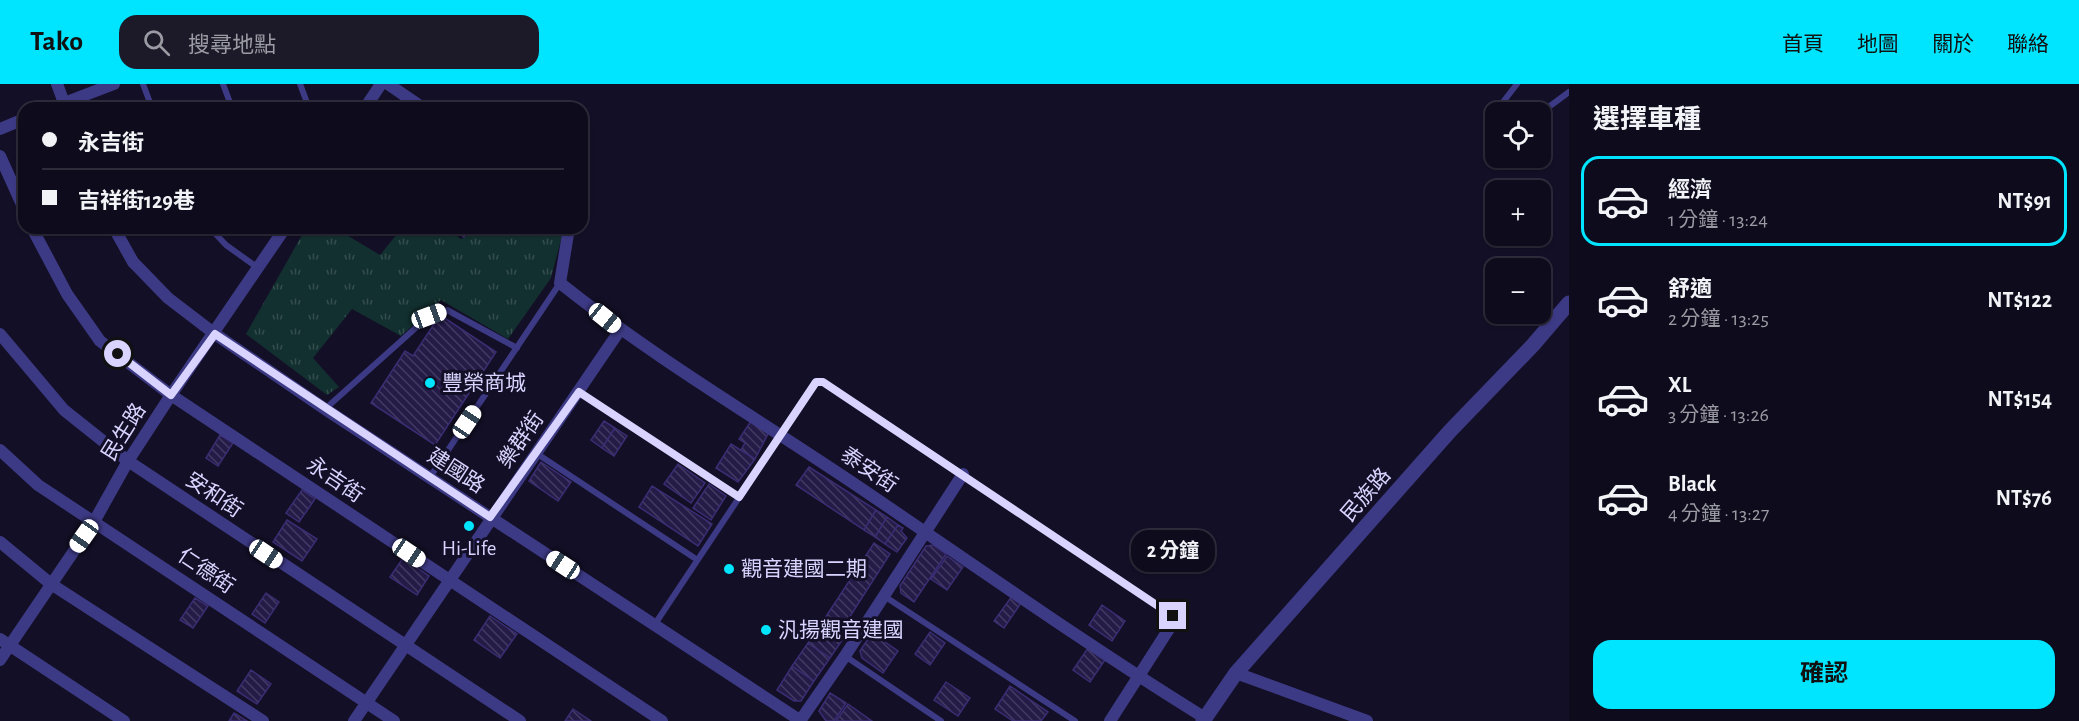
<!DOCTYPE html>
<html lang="zh-TW">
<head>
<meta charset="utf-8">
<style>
	body { margin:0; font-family:"Alegreya Sans","Noto Sans TC",sans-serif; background:#1c1929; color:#f1f3f6; height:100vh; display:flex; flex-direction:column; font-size:22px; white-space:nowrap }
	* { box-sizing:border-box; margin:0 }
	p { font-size:20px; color:#9b9ba3 }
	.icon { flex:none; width:33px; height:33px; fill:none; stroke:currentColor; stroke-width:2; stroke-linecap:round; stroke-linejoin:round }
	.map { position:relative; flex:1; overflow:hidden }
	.drawer { display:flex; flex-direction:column; background:#0e0b1c; width:510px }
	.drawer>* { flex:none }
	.top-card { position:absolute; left:18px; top:18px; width:570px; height:132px; border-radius:18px; box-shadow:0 2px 4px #0004,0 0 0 2px #2e2b3b; display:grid; align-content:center; height:132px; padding:0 24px; background:#0e0b1c }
	.buttons { position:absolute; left:1485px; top:18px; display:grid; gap:12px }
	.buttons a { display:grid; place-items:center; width:66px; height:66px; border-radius:12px; background:#0e0b1c; box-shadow:0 2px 4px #0004,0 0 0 2px #2e2b3b; font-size:30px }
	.end { position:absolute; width:27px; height:27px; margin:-14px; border:8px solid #d9d4ff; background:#111; box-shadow:0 0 0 3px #111 }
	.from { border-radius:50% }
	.bubble { position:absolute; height:42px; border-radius:18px; background:#0e0b1c; box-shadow:0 2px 4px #0004,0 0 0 2px #2e2b3b; font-size:20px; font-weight:700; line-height:42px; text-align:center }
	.car { position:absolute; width:18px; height:36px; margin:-18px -9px; border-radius:8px; box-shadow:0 0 4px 2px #0007; background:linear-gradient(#fff 24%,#345 0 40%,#fff 0 76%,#345 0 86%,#fff 0) }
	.top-card b { display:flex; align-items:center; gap:21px; height:57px; font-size:22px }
	.top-card b+b { border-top:2px solid #2e2b3b }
	.top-card i { width:15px; height:15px; background:#f1f3f6 }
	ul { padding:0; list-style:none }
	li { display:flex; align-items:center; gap:18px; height:90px; margin:0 12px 9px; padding:0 12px; border:3px solid transparent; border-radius:18px }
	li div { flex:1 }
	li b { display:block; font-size:22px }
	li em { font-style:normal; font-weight:700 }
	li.on { border-color:#00e5ff }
	li>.icon { width:54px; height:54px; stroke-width:1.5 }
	h2 { padding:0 24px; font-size:27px; line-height:72px }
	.primary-button { display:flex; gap:12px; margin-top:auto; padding:12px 24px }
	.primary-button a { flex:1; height:69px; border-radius:18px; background:#00e5ff; color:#111; font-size:24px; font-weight:700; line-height:69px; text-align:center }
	header { display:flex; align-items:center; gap:36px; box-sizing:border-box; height:84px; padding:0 30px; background:#00e5ff; color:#111 }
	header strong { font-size:28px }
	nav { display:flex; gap:33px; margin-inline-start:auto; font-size:21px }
	.search { width:420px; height:54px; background:#1c1929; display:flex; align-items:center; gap:15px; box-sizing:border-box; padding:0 21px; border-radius:18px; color:#9b9ba3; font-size:22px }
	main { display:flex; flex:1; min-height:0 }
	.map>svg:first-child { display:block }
	.park { fill:url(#park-tufts) }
	.building { fill:url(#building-back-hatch); stroke:#3b2d73; stroke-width:1.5 }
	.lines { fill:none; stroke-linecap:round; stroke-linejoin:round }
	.service { stroke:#3d3a85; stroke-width:6 }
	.minor { stroke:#3d3a85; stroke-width:12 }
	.tertiary { stroke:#3d3a85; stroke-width:15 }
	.route { stroke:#d9d4ff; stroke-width:8 }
	.poi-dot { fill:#00e5ff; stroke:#130f26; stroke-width:2 }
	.labels { text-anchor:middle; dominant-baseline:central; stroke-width:6; stroke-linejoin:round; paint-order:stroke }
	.poi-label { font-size:21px; fill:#d9d4ff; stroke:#130f26; text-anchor:start }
	.street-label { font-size:21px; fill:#d9d4ff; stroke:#130f26 }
</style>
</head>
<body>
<header>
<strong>Tako</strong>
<div class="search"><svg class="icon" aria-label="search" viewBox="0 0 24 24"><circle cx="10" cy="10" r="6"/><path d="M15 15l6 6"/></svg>搜尋地點</div>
<nav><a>首頁</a><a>地圖</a><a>關於</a><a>聯絡</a></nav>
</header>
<main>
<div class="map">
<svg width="1569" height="637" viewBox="0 0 1569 637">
	<defs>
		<pattern id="park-tufts" width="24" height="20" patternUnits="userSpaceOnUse" patternTransform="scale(1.5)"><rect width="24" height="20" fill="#12302f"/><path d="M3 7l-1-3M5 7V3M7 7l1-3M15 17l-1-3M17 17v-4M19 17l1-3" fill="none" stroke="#344d4e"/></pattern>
		<pattern id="building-back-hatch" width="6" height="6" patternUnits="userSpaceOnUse" patternTransform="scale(1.5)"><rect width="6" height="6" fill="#241b47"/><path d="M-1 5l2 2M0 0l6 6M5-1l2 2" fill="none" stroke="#433b63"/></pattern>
	</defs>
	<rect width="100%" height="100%" fill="#130f26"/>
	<path class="park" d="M306 144H335L380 171 402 144H445L461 155 482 144H564L551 194 508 255 441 216 401 252 352 225 313 274 339 303 327 311 246 250Z"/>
	<path class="building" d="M451 144H472L464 153Z
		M440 231 496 268 435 361 371 319 405 267 413 272Z
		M604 337 615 344 602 364 591 356Z
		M751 337 768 350 755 375 741 366 745 359 739 355Z
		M615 344 627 352 614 372 602 364Z
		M220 351 233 359 218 382 206 374Z
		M731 360 755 375 738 398 716 384Z
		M541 378 571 398 558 417 529 397Z
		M678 380 705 399 691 419 664 400Z
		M809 383 876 426 864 446 796 401Z
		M709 400 726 412 711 436 693 424Z
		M652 402 712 440 698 462 639 423Z
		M302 406 315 415 299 438 286 429Z
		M876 426 887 433 875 453 864 446Z
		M887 433 898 441 885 460 875 453Z
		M287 436 317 455 302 477 273 458Z
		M898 441 903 444 901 447 907 454 897 468 885 460Z
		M874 459 890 470 842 545 825 534Z
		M933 461 946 470 914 518 901 509 900 502 926 462Z
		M947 472 963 483 947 506 931 495Z
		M403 474 429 492 417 511 390 493Z
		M266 509 279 518 265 539 252 530Z
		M1012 512 1021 519 1004 544 994 537Z
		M195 514 208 522 193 544 180 536Z
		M1102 521 1125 537 1112 557 1089 541Z
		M490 532 517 550 500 574 474 556Z
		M825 534 847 549 830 574 808 559Z
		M930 548 945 559 930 581 915 570Z
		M872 549 898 567 883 589 862 574 860 567Z
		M808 559 830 574 814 597 792 582Z
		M1088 564 1105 576 1090 598 1073 586Z
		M792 582 814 597 801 617H794L777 606Z
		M251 586 271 600 257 620 237 607Z
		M946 598 970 614 958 632 934 616Z
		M1010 602 1048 628 1041 637H1013L995 625Z
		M830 609 846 619 834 637H826L819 627Z
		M848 620 872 637H836Z
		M573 625 591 637H565Z
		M234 629 247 637H229Z"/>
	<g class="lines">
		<path class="service" d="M143 0 152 24
			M223 0 232 24
			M300 0 309 24
			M1540 34 1542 28 1569 8
			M1486 40 1517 0
			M210 144 226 161 258 184
			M579 308 739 413
			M325 325 429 232 447 226 517 264
			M536 369 696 475
			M430 393 560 199
			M884 512 1075 637
			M655 540 812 304 816 298H823L1173 532 1174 537
			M845 572 941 637"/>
		<path class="minor" d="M57 0 66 24
			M388 0 423 24
			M51 24 114 0
			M365 24 381 0
			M0 45 24 35
			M0 72 24 125
			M32 144 67 210 100 257 171 311 662 637
			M114 144 133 178 168 214 215 250 325 325 801 637
			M569 144 560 199C653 273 755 333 853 399 970 478 1085 560 1205 634
			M0 250 64 326 128 377 520 637
			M0 366 38 401 394 637
			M0 458 51 500 263 637
			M0 555 124 637
			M0 576 95 436 128 377 171 311 285 144
			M1236 589 1367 637
			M354 637 620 246
			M800 637 845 572 963 390
			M1110 637 1174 537"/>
		<path class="tertiary" d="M1203 637 1236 589 1450 347 1533 261 1569 219"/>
	</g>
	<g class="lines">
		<path class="route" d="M118 270 171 311 215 250 490 433 579 308 739 413 812 304 816 298H823L1173 532"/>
	</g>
	<g class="poi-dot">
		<circle cx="430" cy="299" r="6"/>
		<circle cx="469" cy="442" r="6"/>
		<circle cx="729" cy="485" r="6"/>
		<circle cx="766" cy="546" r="6"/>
	</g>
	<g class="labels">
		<g class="poi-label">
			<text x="442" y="299">豐榮商城</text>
			<text x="469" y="464" text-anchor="middle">Hi-Life</text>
			<text x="741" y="485">觀音建國二期</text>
			<text x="778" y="546">汎揚觀音建國</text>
		</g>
		<g class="street-label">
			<text transform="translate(124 348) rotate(-58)">民生路</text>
			<text transform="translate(521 356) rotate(-55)">樂群街</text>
			<text transform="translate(869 386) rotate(34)">泰安街</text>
			<text transform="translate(456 387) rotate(33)">建國路</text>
			<text transform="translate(335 396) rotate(34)">永吉街</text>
			<text transform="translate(214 411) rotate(34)">安和街</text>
			<text transform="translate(1366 411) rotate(-49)">民族路</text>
			<text transform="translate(206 487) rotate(34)">仁德街</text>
		</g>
	</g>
</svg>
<div class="buttons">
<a><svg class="icon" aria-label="locate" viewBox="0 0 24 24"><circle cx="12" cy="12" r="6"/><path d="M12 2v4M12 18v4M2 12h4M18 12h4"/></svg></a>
<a>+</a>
<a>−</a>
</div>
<i class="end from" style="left:118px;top:270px"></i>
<i class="end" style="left:1173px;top:532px"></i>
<div class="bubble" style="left:1131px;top:446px;width:84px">2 分鐘</div>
<i class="car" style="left:429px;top:232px;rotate:70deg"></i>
<i class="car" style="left:605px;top:234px;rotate:129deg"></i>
<i class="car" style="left:467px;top:338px;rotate:34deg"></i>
<i class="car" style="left:84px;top:452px;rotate:215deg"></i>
<i class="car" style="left:409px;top:469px;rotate:124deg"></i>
<i class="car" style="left:266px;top:470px;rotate:124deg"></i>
<i class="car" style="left:563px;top:481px;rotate:303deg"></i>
<div class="top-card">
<b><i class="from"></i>永吉街</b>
<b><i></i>吉祥街129巷</b>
</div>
</div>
<section class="drawer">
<h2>選擇車種</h2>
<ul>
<li class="on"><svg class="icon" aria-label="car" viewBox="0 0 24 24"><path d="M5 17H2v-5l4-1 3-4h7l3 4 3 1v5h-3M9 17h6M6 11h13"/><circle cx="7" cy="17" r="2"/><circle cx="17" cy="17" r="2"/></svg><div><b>經濟</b><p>1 分鐘 · 13:24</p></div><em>NT$91</em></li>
<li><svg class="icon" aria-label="car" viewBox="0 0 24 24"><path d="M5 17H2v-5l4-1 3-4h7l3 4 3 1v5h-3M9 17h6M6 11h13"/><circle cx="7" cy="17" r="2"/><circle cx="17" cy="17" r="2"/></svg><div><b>舒適</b><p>2 分鐘 · 13:25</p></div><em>NT$122</em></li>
<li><svg class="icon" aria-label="car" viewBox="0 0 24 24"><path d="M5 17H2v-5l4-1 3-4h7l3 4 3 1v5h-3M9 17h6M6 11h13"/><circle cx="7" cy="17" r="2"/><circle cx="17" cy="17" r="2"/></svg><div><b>XL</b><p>3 分鐘 · 13:26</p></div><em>NT$154</em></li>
<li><svg class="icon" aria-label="car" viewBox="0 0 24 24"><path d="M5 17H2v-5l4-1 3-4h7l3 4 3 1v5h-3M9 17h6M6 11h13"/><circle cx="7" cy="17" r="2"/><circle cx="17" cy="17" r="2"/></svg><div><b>Black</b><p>4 分鐘 · 13:27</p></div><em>NT$76</em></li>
</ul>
<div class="primary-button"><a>確認</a></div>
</section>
</main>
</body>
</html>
